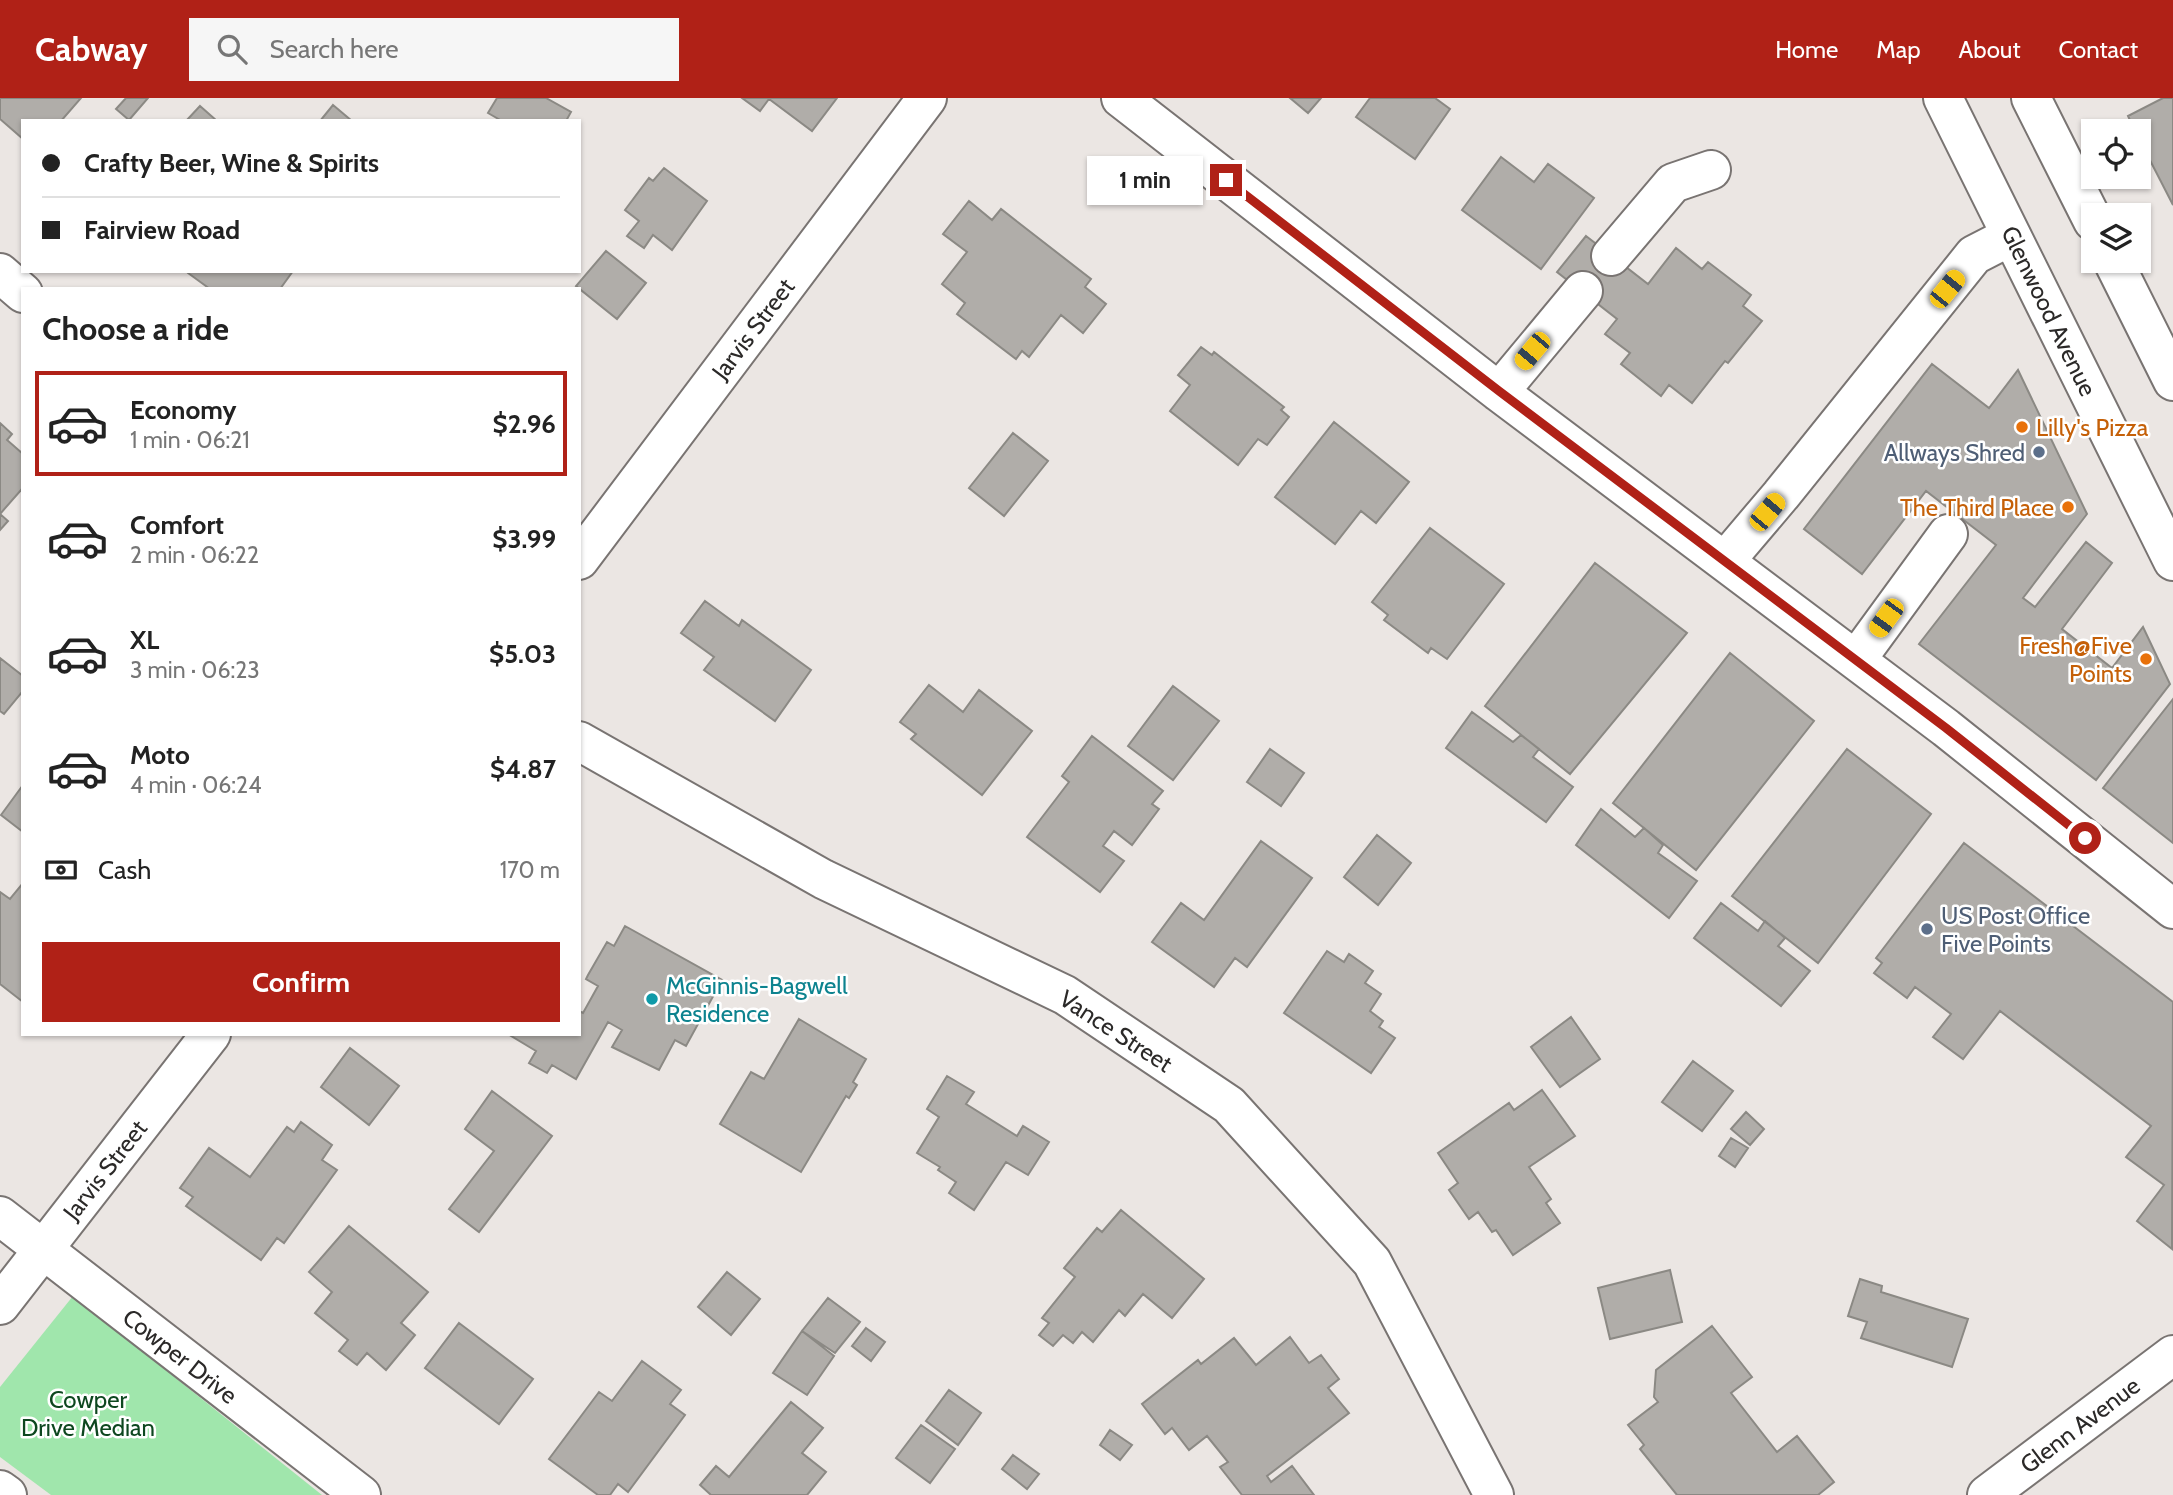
<!DOCTYPE html>
<html lang="en">
<head>
<meta charset="utf-8">
<style>
	body { margin:0; font-family:Cabin,sans-serif; background:#f6f6f6; color:#222; height:100vh; display:flex; flex-direction:column; font-size:26px; white-space:nowrap }
	* { box-sizing:border-box; margin:0 }
	p { font-size:23px; color:#767676 }
	.icon { flex:none; width:38px; height:38px; fill:none; stroke:currentColor; stroke-width:2; stroke-linecap:round; stroke-linejoin:round }
	.map { position:relative; flex:1; overflow:hidden }
	.details { position:absolute; left:21px; top:189px; width:560px; height:749px; display:flex; flex-direction:column; background:#fff; border-radius:0px; box-shadow:0 2px 5px #0004 }
	.details>* { flex:none }
	.top-card { position:absolute; left:21px; top:21px; width:560px; height:154px; border-radius:0px; box-shadow:0 2px 5px #0004; display:grid; align-content:center; height:154px; padding:0 21px; background:#fff }
	.tools { position:absolute; left:2081px; top:21px; display:grid; gap:14px }
	.tools a { display:grid; place-items:center; width:70px; height:70px; border-radius:0px; background:#fff; box-shadow:0 2px 5px #0004; font-size:35px }
	.end { position:absolute; width:32px; height:32px; margin:-16px; border:9px solid #b02117; background:#fff; box-shadow:0 0 0 4px #fff }
	.from { border-radius:50% }
	.bubble { position:absolute; height:49px; border-radius:0px; background:#fff; box-shadow:0 2px 5px #0004; font-size:23px; font-weight:700; line-height:49px; text-align:center }
	.car { position:absolute; width:21px; height:42px; margin:-21px -10px; border-radius:9px; box-shadow:0 0 5px 2px #0007; background:linear-gradient(#f5c518 24%,#345 0 40%,#f5c518 0 76%,#345 0 86%,#f5c518 0) }
	.top-card b { display:flex; align-items:center; gap:24px; height:66px; font-size:26px }
	.top-card b+b { border-top:2px solid #e0e0e0 }
	.top-card i { width:18px; height:18px; background:#222 }
	ul { padding:0; list-style:none }
	li { display:flex; align-items:center; gap:21px; height:105px; margin:0 14px 10px; padding:0 7px; border:4px solid transparent; border-radius:0px }
	li div { flex:1 }
	li b { display:block; font-size:26px }
	li em { font-style:normal; font-weight:700 }
	li.on { border-color:#b02117 }
	li>.icon { width:63px; height:63px; stroke-width:1.5 }
	h2 { padding:0 21px; font-size:32px; line-height:84px }
	.pay { display:flex; align-items:center; gap:18px; height:77px; padding:0 21px; font-size:26px }
	.pay p { margin-inline-start:auto }
	.primary-button { display:flex; gap:14px; margin-top:auto; padding:14px 21px }
	.primary-button a { flex:1; height:80px; border-radius:0px; background:#b02117; color:#fff; font-size:28px; font-weight:700; line-height:80px; text-align:center }
	header { display:flex; align-items:center; gap:42px; box-sizing:border-box; height:98px; padding:0 35px; background:#b02117; color:#fff }
	header strong { font-size:33px }
	nav { display:flex; gap:38px; margin-inline-start:auto; font-size:24px }
	.search { width:490px; height:63px; background:#f6f6f6; display:flex; align-items:center; gap:18px; box-sizing:border-box; padding:0 24px; border-radius:0px; color:#767676; font-size:26px }
	.map>svg:first-child { display:block }
	.green { fill:#a0e6ac }
	.building { fill:#b0ada9; stroke:#8b8984; stroke-width:2 }
	.lines { fill:none; stroke-linecap:round; stroke-linejoin:round }
	.minor-casing { stroke:#797472; stroke-width:42 }
	.major-casing { stroke:#797472; stroke-width:42 }
	.minor { stroke:#fff; stroke-width:38 }
	.major { stroke:#fff; stroke-width:38 }
	.route { stroke:#b02117; stroke-width:9 }
	.food-dot { fill:#e8710a; stroke:#fff; stroke-width:2.5 }
	.service-dot { fill:#5c6f8a; stroke:#fff; stroke-width:2.5 }
	.culture-dot { fill:#0f9aa8; stroke:#fff; stroke-width:2.5 }
	.labels { text-anchor:middle; dominant-baseline:central; stroke-width:5; stroke-linejoin:round; paint-order:stroke }
	.street-label { font-size:24px; fill:#2b2928; stroke:#fff }
	.food-label { font-size:24px; fill:#c56008; stroke:#fff; text-anchor:end }
	.service-label { font-size:24px; fill:#4e5e75; stroke:#fff; text-anchor:end }
	.culture-label { font-size:24px; fill:#0d838f; stroke:#fff; text-anchor:start }
	.park-label { font-size:24px; fill:#0d471f; stroke:#fff }
</style>
</head>
<body>
<header>
<strong>Cabway</strong>
<div class="search"><svg class="icon" aria-label="search" viewBox="0 0 24 24"><circle cx="10" cy="10" r="6"/><path d="M15 15l6 6"/></svg>Search here</div>
<nav><a>Home</a><a>Map</a><a>About</a><a>Contact</a></nav>
</header>
<div class="map">
<svg width="2173" height="1397" viewBox="0 0 2173 1397">
	<rect width="100%" height="100%" fill="#ebe6e3"/>
	<path class="green" d="M73 1198 322 1397H51L0 1359V1289Z"/>
	<path class="building" d="M0 0H81L61 23H23V41L0 21Z
		M126 0H148L129 22 116 11Z
		M497 0H546L571 14 566 23H502L488 15Z
		M742 0H837L812 33 769 1 760 13Z
		M1290 0H1321L1308 15Z
		M1370 0H1435L1450 11 1415 61 1356 19Z
		M2163 0H2173V107L2138 39V33H2135L2128 18Z
		M333 7 352 23H320Z
		M200 8 217 23H186Z
		M1501 59 1534 84 1548 66 1594 100 1541 171 1462 112Z
		M664 70 707 103 672 152 653 137 644 150 627 138 639 123 625 112 649 80 653 83Z
		M969 103 992 122 1001 111 1091 181 1085 189 1106 206 1083 235 1061 217 1029 259 1022 253 1016 261 957 216 965 205 942 186 967 154 943 136Z
		M1586 138 1648 186 1676 150 1702 171 1708 164 1751 197 1743 208 1762 223 1728 265 1725 263 1692 305 1669 287 1661 298 1621 266 1630 255 1605 236 1617 221 1557 174Z
		M606 153 646 185 617 221 576 188Z
		M189 173H293L280 191H210L188 175Z
		M1201 249 1212 257 1214 254 1284 309 1281 312 1289 319 1267 347 1258 341 1238 367 1170 313 1190 287 1178 277Z
		M1932 266 1989 310 2018 272 2087 416 2023 500 2035 509 2086 444 2112 465 2062 531 2112 570 2143 529 2170 586 2096 682 1919 546 1996 447 1926 393 1862 476 1804 431Z
		M1334 324 1409 384 1376 425 1361 413 1335 446 1275 399Z
		M0 325 12 336 7 342 23 356V394L21 392 0 416 8 423 0 432Z
		M1013 335 1048 363 1004 418 969 390Z
		M1430 430 1504 486 1447 561 1431 550 1428 555 1384 522 1388 517 1372 504Z
		M1595 465 1687 535 1570 676 1485 608Z
		M705 503 739 528 742 522 811 572 775 623 704 572 714 559 681 535Z
		M1730 555 1814 623 1696 772 1613 705Z
		M0 560 23 578V593L4 616 0 613Z
		M929 587 963 614 979 592 1032 633 982 697 911 641 916 636 900 624Z
		M1173 588 1219 623 1173 682 1128 648Z
		M2173 601V745L2103 690Z
		M1472 614 1513 644 1521 637 1539 651 1533 659 1573 689 1546 724 1446 650Z
		M1092 638 1163 693 1152 706 1159 711 1132 747 1114 733 1103 748 1124 763 1100 794 1027 739 1069 684 1062 678Z
		M1270 651 1304 675 1281 708 1247 684Z
		M1847 651 1931 716 1818 865 1732 798Z
		M23 687V734L1 717Z
		M1601 711 1635 739 1644 730 1663 747 1658 755 1697 783 1669 820 1576 747Z
		M1377 737 1411 765 1378 807 1344 779Z
		M1261 743 1312 780 1247 869 1235 860 1214 889 1152 844 1181 805 1204 822Z
		M1964 745 2173 904 2172 1151 2137 1123 2164 1087 2126 1059 2151 1028 2000 913 1963 961 1933 939 1951 916 1915 889 1907 900 1874 875 1882 865 1876 860Z
		M23 785V904L0 886V794L10 801Z
		M1721 805 1758 833 1765 823 1785 840 1778 848 1810 873 1781 908 1694 840Z
		M625 828 722 882 686 948 675 942 659 972 612 949 622 932 608 924 576 981 552 967 547 975 529 965 536 953 508 936H579V913L583 915 598 888 586 881 588 877 607 844 614 848Z
		M1327 853 1344 864 1349 856 1373 873 1365 885 1381 896 1370 913 1383 923 1379 929 1395 940 1371 975 1284 915Z
		M1571 919 1600 961 1560 989 1531 949Z
		M799 921 866 961 853 984 857 987 849 1000 846 998 801 1074 720 1026 751 974 764 981Z
		M350 950 399 988 369 1027 321 989Z
		M1693 963 1733 993 1702 1033 1662 1004Z
		M947 978 974 994 966 1006 1017 1038 1023 1028 1049 1044 1028 1077 1006 1064 974 1112 949 1095 956 1084 938 1072 940 1069 917 1055 939 1019 927 1011Z
		M1542 992 1575 1038 1529 1069 1551 1101 1546 1105 1560 1125 1513 1157 1496 1132 1492 1134 1478 1114 1469 1121 1449 1092 1458 1085 1438 1055 1509 1005 1514 1012Z
		M492 993 552 1038 479 1134 449 1111 494 1053 465 1031Z
		M1746 1014 1764 1031 1750 1047 1731 1031Z
		M301 1024 332 1047 322 1062 337 1072 284 1145 277 1140 261 1162 186 1108 193 1099 180 1090 209 1050 250 1079 287 1029 294 1034Z
		M1731 1040 1748 1050 1735 1069 1719 1058Z
		M1121 1112 1204 1181 1172 1220 1143 1196 1125 1218 1119 1212 1093 1244 1082 1234 1073 1245 1063 1237 1053 1248 1039 1237 1049 1225 1042 1220 1075 1179 1064 1170 1097 1130 1102 1134Z
		M349 1128 428 1194 401 1225 415 1237 386 1272 367 1255 357 1267 353 1264 339 1253 348 1242 315 1215 332 1194 309 1174Z
		M1670 1172 1682 1224 1610 1241 1598 1190Z
		M727 1174 760 1201 731 1237 698 1209Z
		M1860 1181 1882 1188 1881 1194 1968 1221 1952 1269 1861 1240 1867 1224 1848 1218Z
		M828 1200 860 1224 835 1255 802 1233Z
		M459 1225 533 1281 499 1326 425 1270Z
		M1712 1228 1752 1279 1731 1295 1777 1354 1797 1338 1834 1384 1818 1397H1677L1640 1351 1644 1347 1628 1327 1658 1304 1654 1299 1656 1272Z
		M866 1230 885 1244 871 1263 852 1248Z
		M802 1233 834 1258 807 1297 773 1275Z
		M1290 1239 1309 1265 1321 1257 1339 1281 1328 1290 1349 1315 1267 1378 1271 1384 1292 1368 1314 1397H1242L1220 1369 1228 1364 1207 1338 1189 1352 1172 1330 1165 1336 1142 1306 1198 1262 1201 1266 1234 1240 1256 1267Z
		M642 1263 681 1292 670 1306 685 1317 628 1394 618 1386 610 1397H598L549 1361 599 1294 612 1303Z
		M949 1292 981 1315 958 1347 926 1323Z
		M791 1304 823 1330 802 1355 826 1374 807 1397H711L700 1387 716 1368 729 1379Z
		M921 1327 955 1351 930 1385 896 1360Z
		M1110 1332 1132 1347 1120 1362 1100 1347Z
		M1013 1357 1039 1376 1027 1391 1002 1371Z"/>
	<g class="lines">
		<defs>
			<path id="minor" d="M1121 0 1499 294 1946 630 2173 811
				M1611 158 1673 85 1711 72
				M0 175 23 195
				M1499 294 1583 193
				M579 462 927 0
				M1725 463 1781 397 1974 157 2011 138
				M1856 562 1948 436
				M579 643 823 781 1065 897 1229 1007 1372 1164 1494 1397
				M0 1118 361 1397
				M0 1207 211 936
				M0 1392 7 1397
				M1987 1397 2173 1257"/>
			<path id="major" d="M1943 0 2173 463
				M2031 0 2093 123
				M2113 163 2173 283"/>
		</defs>
		<use href="#minor" class="minor-casing"/>
		<use href="#major" class="major-casing"/>
		<use href="#minor" class="minor"/>
		<use href="#major" class="major"/>
	</g>
	<g class="lines">
		<path class="route" d="M1226 82 1499 293 1946 630 2085 740"/>
	</g>
	<g class="food-dot">
		<circle cx="2022" cy="329" r="7"/>
		<circle cx="2068" cy="409" r="7"/>
		<circle cx="2146" cy="561" r="7"/>
	</g>
	<g class="service-dot">
		<circle cx="2039" cy="354" r="7"/>
		<circle cx="1927" cy="831" r="7"/>
	</g>
	<circle class="culture-dot" cx="652" cy="901" r="7"/>
	<g class="labels">
		<g class="street-label">
			<text transform="translate(2049 213) rotate(64)">Glenwood Avenue</text>
			<text transform="translate(753 231) rotate(-53)">Jarvis Street</text>
			<text transform="translate(1116 933) rotate(33)">Vance Street</text>
			<text transform="translate(105 1072) rotate(-52)">Jarvis Street</text>
			<text transform="translate(180 1258) rotate(38)">Cowper Drive</text>
			<text transform="translate(2080 1327) rotate(-37)">Glenn Avenue</text>
		</g>
		<g class="food-label">
			<text x="2036" y="329" text-anchor="start">Lilly's Pizza</text>
			<text x="2054" y="409">The Third Place</text>
			<text x="2132" y="547">Fresh@Five<tspan x="2132" dy="28">Points</tspan></text>
		</g>
		<g class="service-label">
			<text x="2025" y="354">Allways Shred</text>
			<text x="1941" y="817" text-anchor="start">US Post Office<tspan x="1941" dy="28">Five Points</tspan></text>
		</g>
		<g class="culture-label">
			<text x="666" y="887">McGinnis-Bagwell<tspan x="666" dy="28">Residence</tspan></text>
		</g>
		<g class="park-label">
			<text x="88" y="1301">Cowper<tspan x="88" dy="28">Drive Median</tspan></text>
		</g>
	</g>
</svg>
<div class="tools">
<a><svg class="icon" aria-label="locate" viewBox="0 0 24 24"><circle cx="12" cy="12" r="6"/><path d="M12 2v4M12 18v4M2 12h4M18 12h4"/></svg></a>
<a><svg class="icon" aria-label="layers" viewBox="0 0 24 24"><path d="M12 4l9 5-9 5-9-5zM3 14l9 5 9-5"/></svg></a>
</div>
<i class="end from" style="left:2085px;top:740px"></i>
<i class="end" style="left:1226px;top:82px"></i>
<div class="bubble" style="left:1087px;top:58px;width:116px">1 min</div>
<i class="car" style="left:1947px;top:191px;rotate:39deg"></i>
<i class="car" style="left:1532px;top:253px;rotate:220deg"></i>
<i class="car" style="left:1767px;top:414px;rotate:40deg"></i>
<i class="car" style="left:1886px;top:520px;rotate:216deg"></i>
<div class="top-card">
<b><i class="from"></i>Crafty Beer, Wine &amp; Spirits</b>
<b><i></i>Fairview Road</b>
</div>
<section class="details">
<h2>Choose a ride</h2>
<ul>
<li class="on"><svg class="icon" aria-label="car" viewBox="0 0 24 24"><path d="M5 17H2v-5l4-1 3-4h7l3 4 3 1v5h-3M9 17h6M6 11h13"/><circle cx="7" cy="17" r="2"/><circle cx="17" cy="17" r="2"/></svg><div><b>Economy</b><p>1 min · 06:21</p></div><em>$2.96</em></li>
<li><svg class="icon" aria-label="car" viewBox="0 0 24 24"><path d="M5 17H2v-5l4-1 3-4h7l3 4 3 1v5h-3M9 17h6M6 11h13"/><circle cx="7" cy="17" r="2"/><circle cx="17" cy="17" r="2"/></svg><div><b>Comfort</b><p>2 min · 06:22</p></div><em>$3.99</em></li>
<li><svg class="icon" aria-label="car" viewBox="0 0 24 24"><path d="M5 17H2v-5l4-1 3-4h7l3 4 3 1v5h-3M9 17h6M6 11h13"/><circle cx="7" cy="17" r="2"/><circle cx="17" cy="17" r="2"/></svg><div><b>XL</b><p>3 min · 06:23</p></div><em>$5.03</em></li>
<li><svg class="icon" aria-label="car" viewBox="0 0 24 24"><path d="M5 17H2v-5l4-1 3-4h7l3 4 3 1v5h-3M9 17h6M6 11h13"/><circle cx="7" cy="17" r="2"/><circle cx="17" cy="17" r="2"/></svg><div><b>Moto</b><p>4 min · 06:24</p></div><em>$4.87</em></li>
</ul>
<div class="pay"><svg class="icon" aria-label="cash" viewBox="0 0 24 24"><path d="M3 7h18v10H3z"/><circle cx="12" cy="12" r="2"/></svg>Cash<p>170 m</p></div>
<div class="primary-button"><a>Confirm</a></div>
</section>
</div>
</body>
</html>
